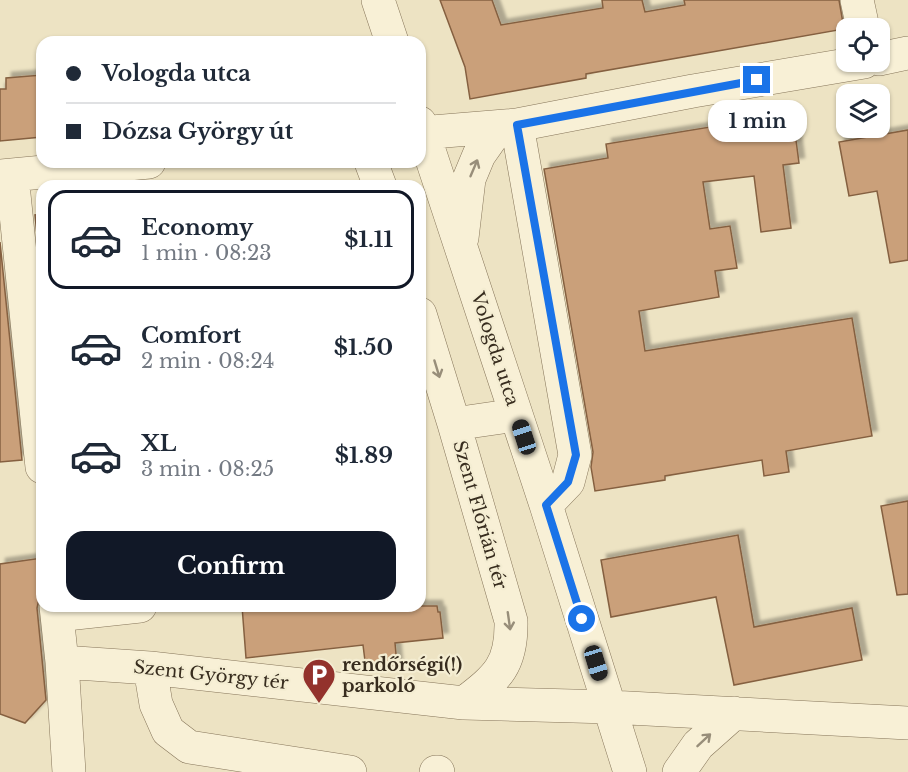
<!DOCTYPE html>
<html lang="en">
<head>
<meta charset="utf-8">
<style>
	body { margin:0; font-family:"Libre Baskerville",serif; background:#f6f6f7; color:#1f2937; height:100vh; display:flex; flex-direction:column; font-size:22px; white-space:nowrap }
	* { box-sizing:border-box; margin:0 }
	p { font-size:20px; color:#747a83 }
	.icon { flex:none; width:33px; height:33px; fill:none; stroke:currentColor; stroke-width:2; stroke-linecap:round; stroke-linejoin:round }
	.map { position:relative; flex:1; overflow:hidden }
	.panel { position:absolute; left:36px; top:180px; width:390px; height:432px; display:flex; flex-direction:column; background:#fff; border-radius:18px; box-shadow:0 2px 4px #0004 }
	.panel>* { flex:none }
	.banner { position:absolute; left:36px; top:36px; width:390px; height:132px; border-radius:18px; box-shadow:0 2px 4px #0004; display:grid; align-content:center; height:132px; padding:0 30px; background:#fff }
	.tools { position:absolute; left:836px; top:18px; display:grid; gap:12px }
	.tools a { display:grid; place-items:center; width:54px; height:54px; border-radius:12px; background:#fff; box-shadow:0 2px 4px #0004; font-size:30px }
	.end { position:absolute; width:27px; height:27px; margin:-14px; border:8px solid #1a73e8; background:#fff; box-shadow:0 0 0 3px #fff }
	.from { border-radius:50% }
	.bubble { position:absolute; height:42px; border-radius:18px; background:#fff; box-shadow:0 2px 4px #0004; font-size:20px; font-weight:800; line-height:42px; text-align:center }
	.car { position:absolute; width:18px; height:36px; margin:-18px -9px; border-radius:8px; box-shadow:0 0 4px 2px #0007; background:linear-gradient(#222 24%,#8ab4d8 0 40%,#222 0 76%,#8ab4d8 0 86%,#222 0) }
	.banner b { display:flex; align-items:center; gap:21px; height:57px; font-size:22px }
	.banner b+b { border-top:2px solid #e0e1e3 }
	.banner i { width:15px; height:15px; background:#1f2937 }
	ul { padding:10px 0 0; list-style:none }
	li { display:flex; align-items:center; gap:18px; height:99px; margin:0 12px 9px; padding:0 18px; border:3px solid transparent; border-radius:18px }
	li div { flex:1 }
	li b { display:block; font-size:22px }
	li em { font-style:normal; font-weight:800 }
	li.current { border-color:#111827 }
	li>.icon { width:54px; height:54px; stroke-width:1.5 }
	.button { display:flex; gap:12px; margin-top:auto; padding:12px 30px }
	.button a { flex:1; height:69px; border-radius:18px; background:#111827; color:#fff; font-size:24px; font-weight:800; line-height:69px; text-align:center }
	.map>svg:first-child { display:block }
	.building { fill:#caa07a; stroke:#856041; stroke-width:1.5; filter:url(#shadow) }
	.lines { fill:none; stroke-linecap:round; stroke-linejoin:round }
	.minor-casing { stroke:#86755a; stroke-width:34 }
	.minor { stroke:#f8f0d6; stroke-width:33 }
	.oneway { stroke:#988e7a }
	.route { stroke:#1a73e8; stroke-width:8 }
	.labels { text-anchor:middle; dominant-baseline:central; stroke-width:4.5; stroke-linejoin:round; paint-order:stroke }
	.street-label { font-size:18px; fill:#372c1e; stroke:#f4edd2 }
	.poi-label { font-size:18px; font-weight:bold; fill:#372c1e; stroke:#f4edd2; text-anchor:start }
</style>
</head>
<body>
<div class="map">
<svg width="908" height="772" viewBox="0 0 908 772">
	<defs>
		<filter id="shadow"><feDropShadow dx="5.5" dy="-5.5" stdDeviation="1.5" flood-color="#0004"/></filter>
	</defs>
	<rect width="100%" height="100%" fill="#ede3c3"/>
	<path class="building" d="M440 0H492L501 25 603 8 602 0H642L645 12 685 5 684 0H839L844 29 586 74V78L470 99 465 67Z
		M42 75V137L0 141V89H6V78Z
		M792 110 799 163 783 165 791 228 761 232 754 176 703 182 710 229 730 226 737 268 715 271 719 297 639 311 645 351 852 318 872 436 786 451 789 472 764 476 762 460 665 476V480L595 491 591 467 593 452 544 169 608 158 606 144 723 125 722 119Z
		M908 130V260L890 263 877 191 849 196 839 142Z
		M42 214V284L35 215Z
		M0 242 22 460 0 462Z
		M908 501V594L897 595 881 506Z
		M738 535 754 627 852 608 862 660 734 685 716 597 611 617 601 560Z
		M42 558V594L39 599 37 608 46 700 25 723 0 714V564Z
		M242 606H437L438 612H440L443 638 395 643 397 665 366 669 363 645 246 658Z"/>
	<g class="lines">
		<defs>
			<path id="minor" d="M378 0 392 42
				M857 0 863 28
				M879 59 908 53
				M420 123 546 505 630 772
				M517 125 575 455 568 482 546 505
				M420 133 517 125 693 91 864 62
				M371 162 380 186
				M12 175 42 467
				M0 176 149 162
				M462 238 469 179 479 155 498 128
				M420 314 454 424 511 621C512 665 498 677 464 703
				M454 424 516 415
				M56 606 62 662 69 772
				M57 615 140 606
				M62 662 150 668 464 703 610 707 908 723
				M150 668 156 704 168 731 189 747 350 772
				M436 772H438
				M679 772 698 745 734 713"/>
		</defs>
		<use href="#minor" class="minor-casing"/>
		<use href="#minor" class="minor"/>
	</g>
	<defs><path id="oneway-shaft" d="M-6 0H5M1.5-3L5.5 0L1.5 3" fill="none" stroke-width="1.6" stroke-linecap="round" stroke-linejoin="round" transform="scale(1.5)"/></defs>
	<g class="oneway">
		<use href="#oneway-shaft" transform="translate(474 168) rotate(-67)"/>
		<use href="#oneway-shaft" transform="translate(437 369) rotate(73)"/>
		<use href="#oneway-shaft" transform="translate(509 621) rotate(82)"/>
		<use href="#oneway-shaft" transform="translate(704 740) rotate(-43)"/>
	</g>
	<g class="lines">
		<path class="route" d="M582 619 546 505 568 482 576 455 517 125 757 80"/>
	</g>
	<defs>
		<symbol id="parking-pin" viewBox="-11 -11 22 30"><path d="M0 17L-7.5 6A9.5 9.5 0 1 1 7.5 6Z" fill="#93322c" stroke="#f4edd2"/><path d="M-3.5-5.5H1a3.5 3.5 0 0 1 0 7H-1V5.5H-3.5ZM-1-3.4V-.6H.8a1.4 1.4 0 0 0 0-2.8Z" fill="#fff"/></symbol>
	</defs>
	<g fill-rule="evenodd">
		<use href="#parking-pin" x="300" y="656" width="38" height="52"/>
	</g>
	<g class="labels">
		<g class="street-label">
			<text transform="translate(495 349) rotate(72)">Vologda utca</text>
			<text transform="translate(480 515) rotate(74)">Szent Flórián tér</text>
			<text transform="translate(211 675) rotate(6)">Szent György tér</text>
		</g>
		<g class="poi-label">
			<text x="342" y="665">rendőrségi(!)<tspan x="342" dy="21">parkoló</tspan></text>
		</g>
	</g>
</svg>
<div class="tools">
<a><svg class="icon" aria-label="locate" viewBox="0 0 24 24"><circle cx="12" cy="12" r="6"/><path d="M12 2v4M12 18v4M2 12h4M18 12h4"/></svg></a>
<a><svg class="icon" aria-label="layers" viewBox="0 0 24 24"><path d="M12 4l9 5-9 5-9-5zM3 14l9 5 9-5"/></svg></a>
</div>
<i class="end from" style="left:582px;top:619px"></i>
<i class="end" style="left:757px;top:80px"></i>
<div class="bubble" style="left:708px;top:100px;width:99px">1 min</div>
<i class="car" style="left:524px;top:437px;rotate:342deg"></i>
<i class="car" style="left:596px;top:663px;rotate:163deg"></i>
<div class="banner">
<b><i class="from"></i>Vologda utca</b>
<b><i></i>Dózsa György út</b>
</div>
<section class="panel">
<ul>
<li class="current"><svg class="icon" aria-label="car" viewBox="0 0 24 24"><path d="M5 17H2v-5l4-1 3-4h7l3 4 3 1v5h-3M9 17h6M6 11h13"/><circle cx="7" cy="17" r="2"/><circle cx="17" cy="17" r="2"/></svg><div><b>Economy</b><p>1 min · 08:23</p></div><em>$1.11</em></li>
<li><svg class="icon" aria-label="car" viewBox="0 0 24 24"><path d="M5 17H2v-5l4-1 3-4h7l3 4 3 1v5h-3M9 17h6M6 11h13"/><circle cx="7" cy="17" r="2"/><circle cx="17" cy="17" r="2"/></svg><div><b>Comfort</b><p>2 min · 08:24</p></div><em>$1.50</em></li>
<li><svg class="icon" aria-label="car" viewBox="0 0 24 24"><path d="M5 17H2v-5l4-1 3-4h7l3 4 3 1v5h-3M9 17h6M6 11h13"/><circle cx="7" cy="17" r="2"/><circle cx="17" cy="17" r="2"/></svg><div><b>XL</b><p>3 min · 08:25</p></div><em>$1.89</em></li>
</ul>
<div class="button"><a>Confirm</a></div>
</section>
</div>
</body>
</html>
